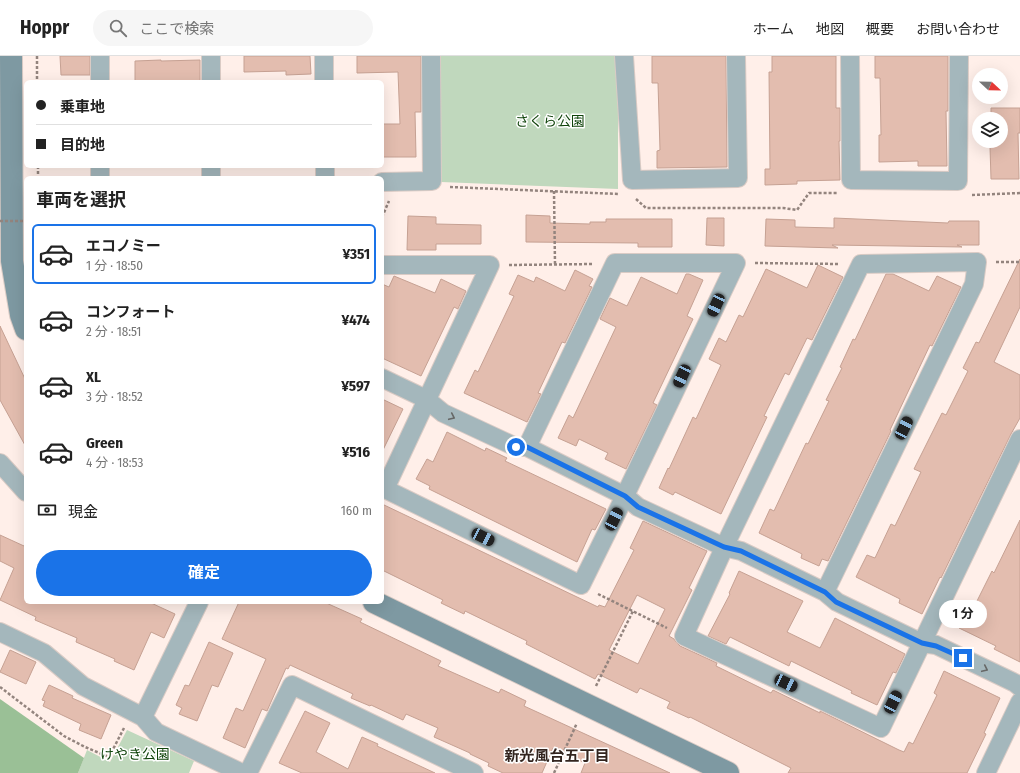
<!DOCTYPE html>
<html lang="ja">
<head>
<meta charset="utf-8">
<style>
	body { margin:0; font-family:"Fira Sans Condensed","Noto Sans JP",sans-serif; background:#f6f6f6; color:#222; height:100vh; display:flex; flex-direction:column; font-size:15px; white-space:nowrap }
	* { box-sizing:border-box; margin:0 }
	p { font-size:13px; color:#767676 }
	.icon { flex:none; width:22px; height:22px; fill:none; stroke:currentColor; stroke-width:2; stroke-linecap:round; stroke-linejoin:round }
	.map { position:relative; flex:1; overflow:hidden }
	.side { position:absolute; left:24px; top:120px; width:360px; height:428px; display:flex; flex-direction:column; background:#fff; border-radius:6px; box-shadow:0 4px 16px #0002 }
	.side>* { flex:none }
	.hud { position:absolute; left:24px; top:24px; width:360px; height:88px; border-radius:6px; box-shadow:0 4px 16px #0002; display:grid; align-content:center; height:88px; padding:0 12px; background:#fff }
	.needle { width:26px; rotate:112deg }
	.tools { position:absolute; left:972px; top:12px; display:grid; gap:8px }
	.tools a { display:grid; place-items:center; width:36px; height:36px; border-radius:50%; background:#fff; box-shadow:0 4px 16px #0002; font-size:20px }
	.end { position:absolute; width:18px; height:18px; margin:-9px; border:5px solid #1a73e8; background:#fff; box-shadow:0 0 0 2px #fff }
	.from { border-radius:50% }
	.bubble { position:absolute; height:28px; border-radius:14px; background:#fff; box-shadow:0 4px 16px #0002; font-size:13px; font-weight:700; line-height:28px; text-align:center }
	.car { position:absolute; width:12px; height:24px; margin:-12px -6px; border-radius:5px; box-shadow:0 0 3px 1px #0007; background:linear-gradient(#222 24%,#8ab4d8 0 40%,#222 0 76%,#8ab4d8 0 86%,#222 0) }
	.hud b { display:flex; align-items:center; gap:14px; height:38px; font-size:15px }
	.hud b+b { border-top:1px solid #e0e0e0 }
	.hud i { width:10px; height:10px; background:#222 }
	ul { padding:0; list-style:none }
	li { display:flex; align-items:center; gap:12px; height:60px; margin:0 8px 6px; padding:0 4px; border:2px solid transparent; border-radius:6px }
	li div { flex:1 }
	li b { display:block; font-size:15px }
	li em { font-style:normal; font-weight:700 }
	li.selected { border-color:#1a73e8 }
	li>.icon { width:36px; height:36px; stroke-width:1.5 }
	h2 { padding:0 12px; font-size:18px; line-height:48px }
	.pay { display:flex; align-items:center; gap:10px; height:44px; padding:0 12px; font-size:15px }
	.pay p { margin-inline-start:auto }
	.primary-button { display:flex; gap:8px; margin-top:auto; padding:8px 12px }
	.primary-button a { flex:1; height:46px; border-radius:24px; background:#1a73e8; color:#fff; font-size:16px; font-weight:700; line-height:46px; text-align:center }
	header { display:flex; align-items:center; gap:24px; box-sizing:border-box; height:56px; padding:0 20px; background:#fff; border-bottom:1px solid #e0e0e0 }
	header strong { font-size:19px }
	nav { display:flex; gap:22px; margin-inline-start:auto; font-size:14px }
	.search { width:280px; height:36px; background:#f6f6f6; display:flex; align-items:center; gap:10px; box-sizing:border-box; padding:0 14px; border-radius:22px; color:#767676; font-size:15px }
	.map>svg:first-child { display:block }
	.green { fill:#c0d8bd }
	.forest { fill:#9ac096 }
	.building { fill:#e3bdaf; stroke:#c6a193; fill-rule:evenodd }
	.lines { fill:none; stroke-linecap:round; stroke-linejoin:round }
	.street-casing { stroke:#dacbc5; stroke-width:20 }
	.secondary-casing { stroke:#dacbc5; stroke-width:24 }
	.path { stroke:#93847e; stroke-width:2.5; stroke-dasharray:3 2; stroke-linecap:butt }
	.street { stroke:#a4b7bc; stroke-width:18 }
	.secondary { stroke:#7e99a2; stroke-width:22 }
	.path-bridge { stroke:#93847e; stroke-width:2.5; stroke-dasharray:3 2; stroke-linecap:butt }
	.oneway { stroke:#666766 }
	.route { stroke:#1a73e8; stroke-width:5 }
	.labels { text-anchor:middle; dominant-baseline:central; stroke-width:3; stroke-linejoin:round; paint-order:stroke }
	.park-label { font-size:14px; fill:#10440b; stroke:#fff }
	.neighbourhood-label { font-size:15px; font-weight:bold; fill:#33251f; stroke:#fff }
</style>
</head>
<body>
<header>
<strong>Hoppr</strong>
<div class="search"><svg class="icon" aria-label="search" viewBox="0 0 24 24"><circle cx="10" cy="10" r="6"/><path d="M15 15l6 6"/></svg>ここで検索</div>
<nav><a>ホーム</a><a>地図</a><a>概要</a><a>お問い合わせ</a></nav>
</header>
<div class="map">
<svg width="1020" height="717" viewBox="0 0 1020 717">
	<rect width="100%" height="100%" fill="#ffefe9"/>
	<path class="green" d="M441 0H618V133L441 126Z
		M127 674 194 705 189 717H78L87 694 110 706Z"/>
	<path class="forest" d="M0 643 84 702 78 717H0Z"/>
	<path class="building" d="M60 0H90V19H61Z
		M244 0H310L311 18 286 19V15L244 16Z
		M357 0H421V56H415L416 101H382V68H400L398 16 357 17Z
		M652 0H726L727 111 657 112V95L660 94 658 27H652Z
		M772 0H836V52H840V85H839L840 124 797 125V128L765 129V113H770L769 16H772Z
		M875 0H948V55H946L947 110H918V105L879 106V79H881L880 22H875Z
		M161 4V5L200 4V26H135V5Z
		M991 52H1020V77H1018L1019 123H991L990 91H992V85H1001V63H991Z
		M526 159 550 160V167L590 168V166H606V163H672V191H638V187L526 186Z
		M408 160 436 161V168L481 169V188H436V194H407Z
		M707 162H724V190L706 189Z
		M834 162 948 167 949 165H979V189H957L962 191 832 189 838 192 765 190 766 163 795 164V171L834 172Z
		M1020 203V251L994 306 1020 319V362L1011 378 941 522 940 521 922 558 899 547 900 543 856 521 867 499 875 502 891 468 895 470 921 416 914 413 942 357 946 359 968 315 963 312 976 286 979 287Z
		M818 209 843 221 812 284 807 282 789 319 785 317 764 360 767 361 721 458 675 436 673 439 659 432 668 412 669 413 693 361 696 363 721 309 709 303 719 282 726 286 739 259 743 261 766 213 807 232Z
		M575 214 593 223 589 230 592 231 565 287 562 286 538 337 541 338 527 366 464 337 475 314 478 316 514 240 509 238 518 219 534 226 536 221 565 235Z
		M686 218H689L703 224 687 260 693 263 653 347 657 349 626 413 605 403 608 397 579 383 576 390 558 382 569 359 573 362 616 271 600 263 610 242 627 250 641 221 677 238Z
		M886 218H893L929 235 937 220 961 231 932 290 930 289 890 374 891 375 828 505 822 503 819 510 801 502 802 498 759 477 770 453 774 455 806 387 808 388 829 345 826 344 842 312 840 311 853 283 855 284Z
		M394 220 435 237 441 223 466 235 458 253 454 251 421 320 382 302V228L389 231Z
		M0 270 26 325V391L0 344Z
		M382 343 403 353 382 396Z
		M447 376 485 395 486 392 507 402 505 405 606 453 595 474 592 473 577 506 429 433 430 430 416 423 427 403 433 406Z
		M382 448 598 551 599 549 605 551 634 494 630 492 643 465 707 495 689 532 692 534 669 580 674 583 676 586 680 590 717 607 716 610 771 637 773 634 820 657V655L899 694 904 696 909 686 913 688 937 639 934 637 944 615 1000 642 984 677 986 678 967 717H788L791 712 690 661 689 662 667 652 670 646 640 632 637 637 598 618 595 623 526 588 527 585 465 555 464 558 441 547 443 544 382 514ZM637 539 665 553 638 608 609 594Z
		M1020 464V606L994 593 996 590 959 572 970 550 974 551 992 515 994 517Z
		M0 479 24 490 26 486V546H149L175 558 164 582 151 576 134 614 114 605 115 603 76 586 77 582 35 564 36 561 0 544 14 512 0 505Z
		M739 515 803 545 787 576 820 592 835 562 905 598 896 617 893 616 877 649 851 637 852 635 791 605 789 610 730 581 726 588 708 580 730 538 729 537Z
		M239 546H324L362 563 360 566 441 605 438 610 499 637 501 633 526 645 524 650 670 717H581L585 707 553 692 542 717H503L488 710 489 707 470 698V697L434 681 438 672 406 658 403 664 371 649 370 650 351 642 353 638 290 609 288 613 286 612 267 655 262 653 245 692 223 682 236 652 243 655 266 603 222 583Z
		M209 586 233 597 218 631 212 629 197 665 179 658 182 652 176 649 185 629 189 630Z
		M10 594 36 606 26 628 0 616Z
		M49 629 73 640 72 642 111 659 101 683 79 674 81 668 43 650 45 645 42 644Z
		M305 655 330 667 316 696 348 713 362 681 378 688 377 690 435 717H302L279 707Z"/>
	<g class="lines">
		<defs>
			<path id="street" d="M100 0V26
				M211 0V26
				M324 0V26
				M624 0 632 124 738 122 736 0
				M850 0 851 124 958 125 959 0
				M100 110V122
				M211 110V122
				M325 110V122
				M382 126 432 125 431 0
				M382 209H490L385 433 581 529 620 450 736 207H615L527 391
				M382 322 426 343 443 357 516 391H527L625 440 638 451 724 491 741 495 825 536 837 546 922 587 936 589 1015 627 1020 631
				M0 407 26 436
				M825 536 974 228 977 206 861 208 729 481 684 580 881 672 1020 383
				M199 546 143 661 156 676 242 717
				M0 576 44 597 83 630 143 661
				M248 717 292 629 474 717
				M986 717 1020 646"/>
			<path id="secondary" d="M11 0 12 205 21 259 26 273
				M374 546 728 717"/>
		</defs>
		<use href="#street" class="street-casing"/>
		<use href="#secondary" class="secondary-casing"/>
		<path class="path" d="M37 0V26
			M38 110V122
			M450 131 619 138
			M554 135 555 208
			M972 139 1020 137
			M636 143 646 152H783L797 154 809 137H838
			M382 161 389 145
			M996 206H1020
			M755 207 840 208
			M509 209 594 208
			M598 538 667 572
			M596 630 633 555
			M0 631 64 680 85 691 109 701 124 672
			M554 717 577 667"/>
		<use href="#street" class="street"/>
		<use href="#secondary" class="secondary"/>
		<path class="path-bridge" d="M0 165H26"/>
	</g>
	<defs><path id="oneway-chevron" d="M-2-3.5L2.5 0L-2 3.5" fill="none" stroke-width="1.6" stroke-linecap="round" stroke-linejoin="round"/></defs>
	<g class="oneway">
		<use href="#oneway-chevron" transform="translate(452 361) rotate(25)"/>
		<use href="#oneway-chevron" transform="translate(985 613) rotate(25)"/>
	</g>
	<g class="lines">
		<path class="route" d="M516 391H527L625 440 638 451 724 491 741 495 825 536 836 546 922 587 936 590 963 602"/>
	</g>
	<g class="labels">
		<g class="park-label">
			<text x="550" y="65">さくら公園</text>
			<text x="135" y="698">けやき公園</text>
		</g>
		<g class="neighbourhood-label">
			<text x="557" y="700">新光風台五丁目</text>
		</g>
	</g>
</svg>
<div class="tools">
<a><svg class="needle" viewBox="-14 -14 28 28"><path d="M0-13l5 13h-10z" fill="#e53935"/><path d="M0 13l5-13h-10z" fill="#767676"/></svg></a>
<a><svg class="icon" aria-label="layers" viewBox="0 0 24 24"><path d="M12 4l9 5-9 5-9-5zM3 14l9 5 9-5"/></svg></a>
</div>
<i class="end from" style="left:516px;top:391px"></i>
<i class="end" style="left:963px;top:602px"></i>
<div class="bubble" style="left:939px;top:544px;width:48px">1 分</div>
<i class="car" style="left:716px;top:249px;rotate:205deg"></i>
<i class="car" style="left:682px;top:320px;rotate:205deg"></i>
<i class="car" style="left:904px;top:372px;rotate:26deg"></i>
<i class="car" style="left:614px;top:463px;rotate:26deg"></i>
<i class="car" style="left:483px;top:481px;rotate:116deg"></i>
<i class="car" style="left:786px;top:627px;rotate:115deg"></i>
<i class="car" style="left:893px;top:646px;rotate:26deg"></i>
<div class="hud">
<b><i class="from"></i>乗車地</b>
<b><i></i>目的地</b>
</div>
<section class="side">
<h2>車両を選択</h2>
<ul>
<li class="selected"><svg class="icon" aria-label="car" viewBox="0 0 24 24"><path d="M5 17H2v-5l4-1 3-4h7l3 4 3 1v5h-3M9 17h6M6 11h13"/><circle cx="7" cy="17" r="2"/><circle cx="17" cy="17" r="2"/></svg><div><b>エコノミー</b><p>1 分 · 18:50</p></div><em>¥351</em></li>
<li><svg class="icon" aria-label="car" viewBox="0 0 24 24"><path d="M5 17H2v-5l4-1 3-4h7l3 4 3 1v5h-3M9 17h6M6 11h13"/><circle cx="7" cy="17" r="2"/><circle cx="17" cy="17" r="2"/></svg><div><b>コンフォート</b><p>2 分 · 18:51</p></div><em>¥474</em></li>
<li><svg class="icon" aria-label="car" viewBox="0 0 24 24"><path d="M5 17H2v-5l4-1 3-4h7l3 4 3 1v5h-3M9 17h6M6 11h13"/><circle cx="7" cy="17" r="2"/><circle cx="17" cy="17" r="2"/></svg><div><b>XL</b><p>3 分 · 18:52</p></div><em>¥597</em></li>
<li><svg class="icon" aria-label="car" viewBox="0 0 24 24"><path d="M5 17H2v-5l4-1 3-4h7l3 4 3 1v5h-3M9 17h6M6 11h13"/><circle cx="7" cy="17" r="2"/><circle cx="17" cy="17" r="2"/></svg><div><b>Green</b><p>4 分 · 18:53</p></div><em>¥516</em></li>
</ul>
<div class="pay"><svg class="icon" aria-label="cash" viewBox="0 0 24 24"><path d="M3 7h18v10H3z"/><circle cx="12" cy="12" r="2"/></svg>現金<p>160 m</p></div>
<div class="primary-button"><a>確定</a></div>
</section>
</div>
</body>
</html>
